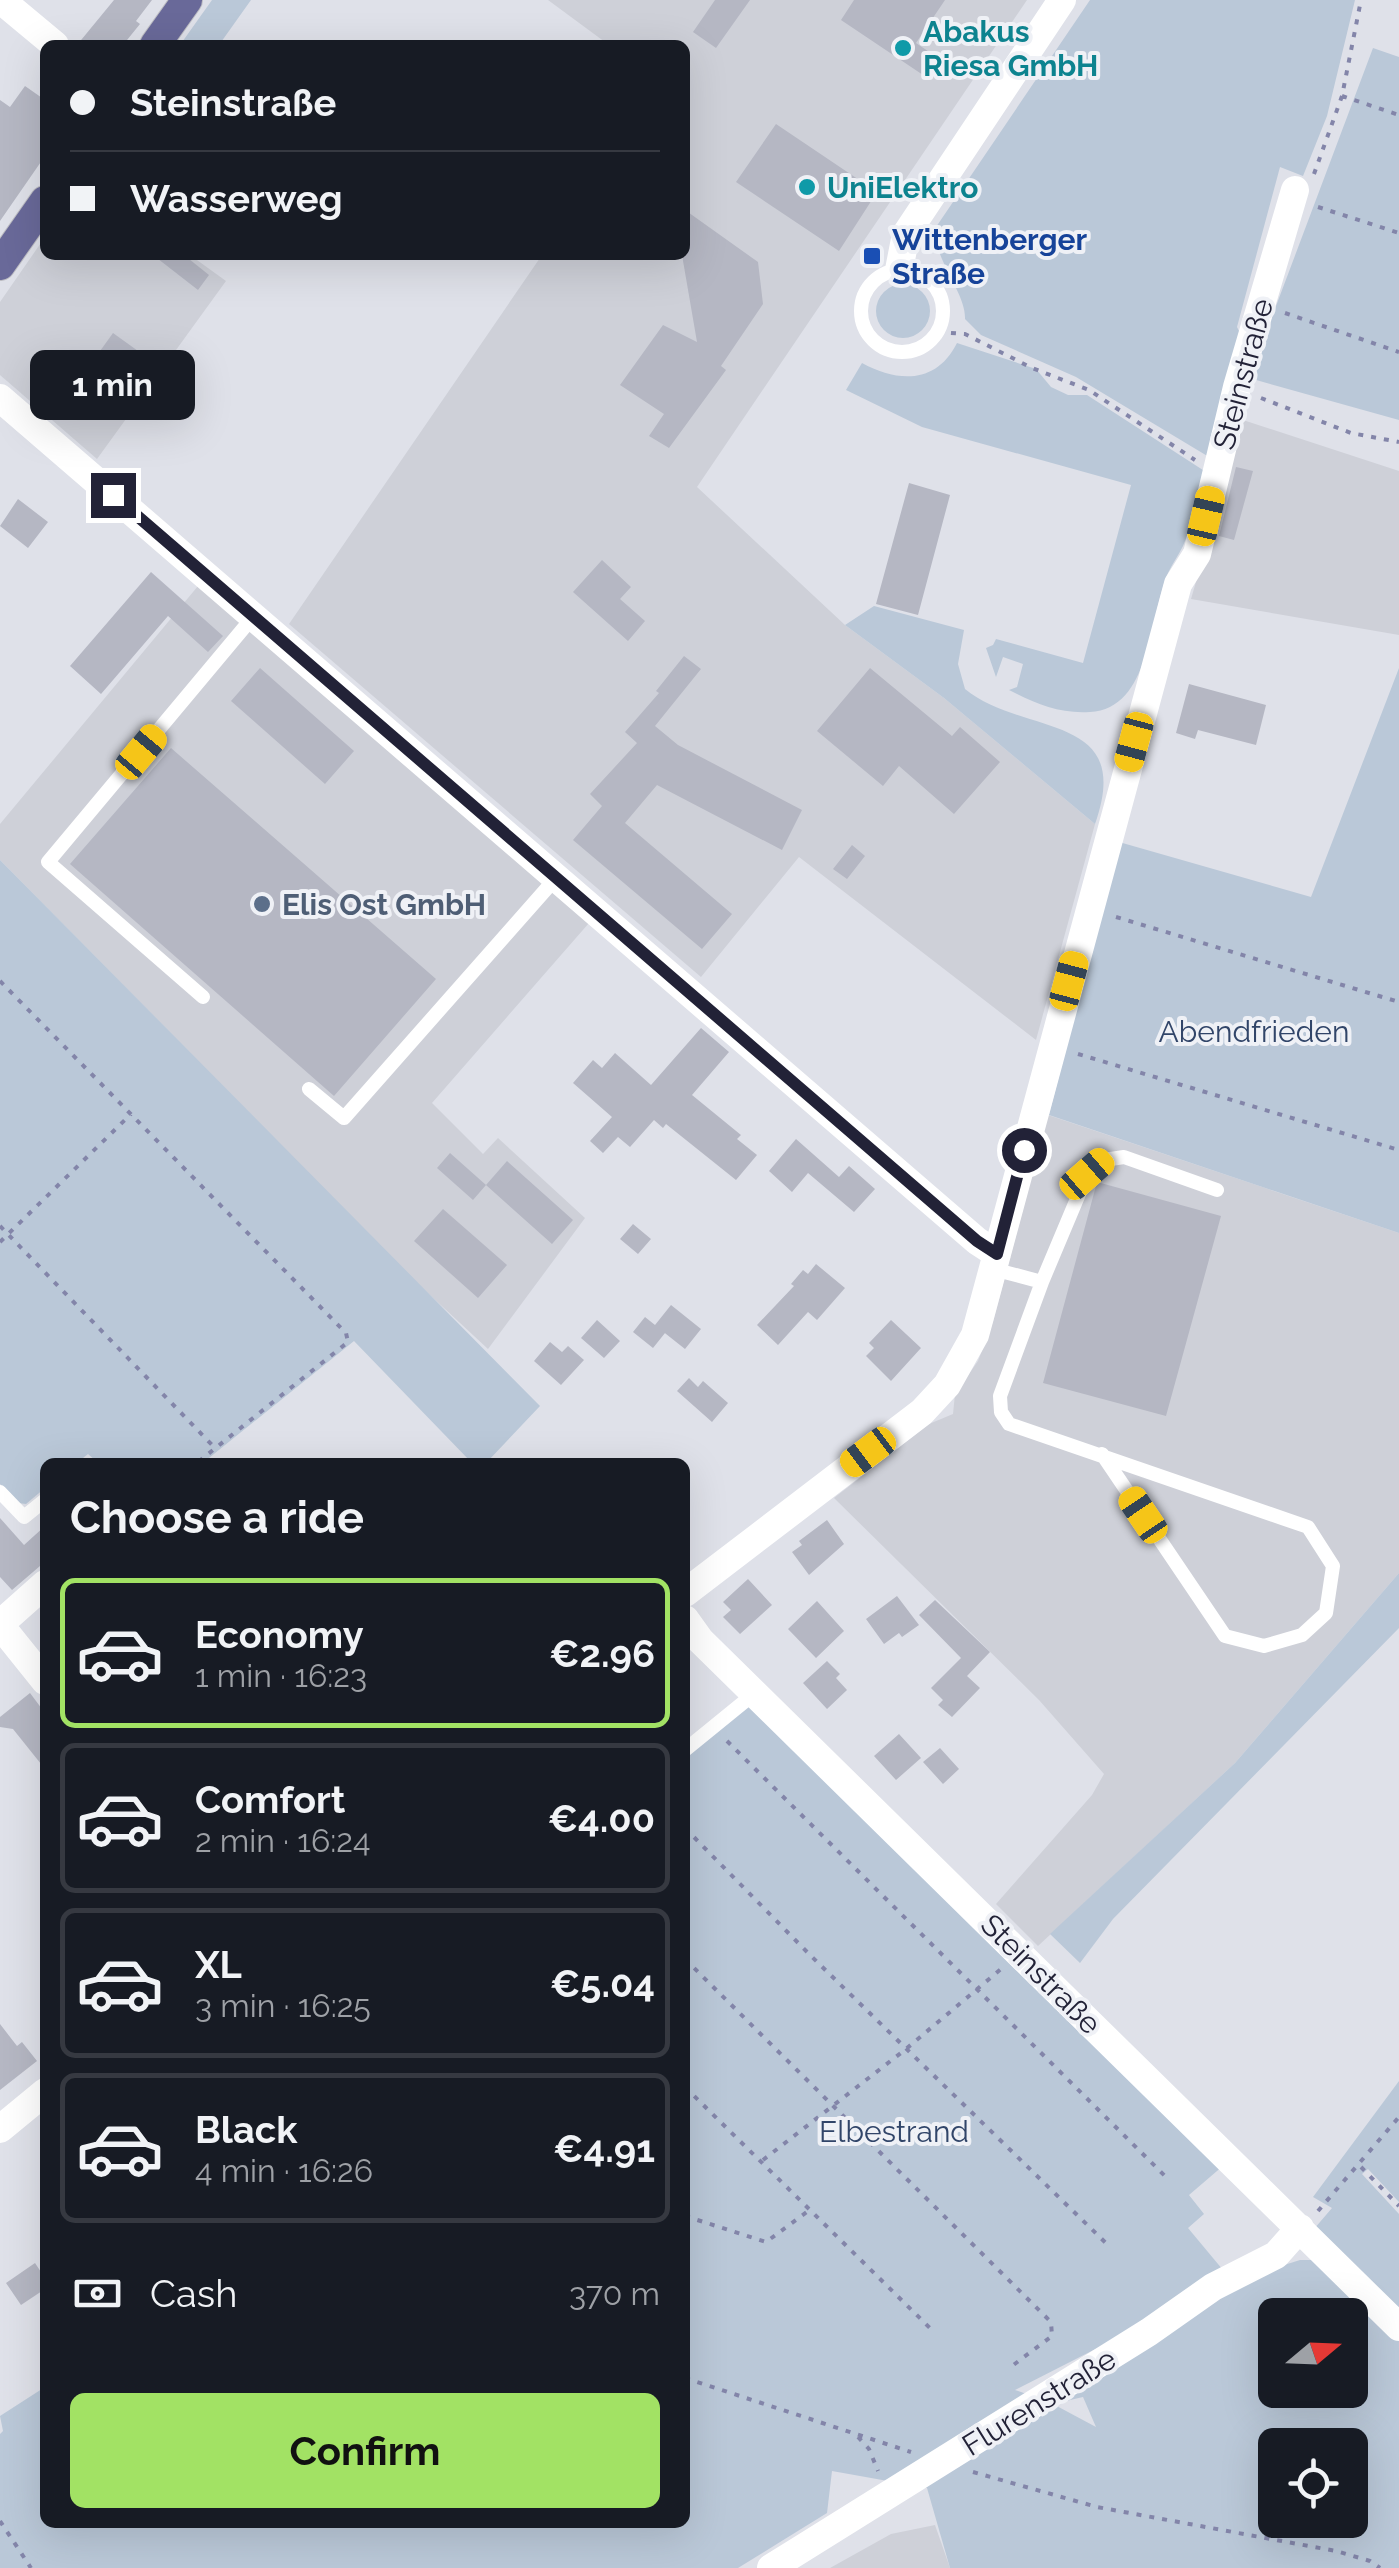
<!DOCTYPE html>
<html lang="en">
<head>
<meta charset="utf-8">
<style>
	body { margin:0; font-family:Raleway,sans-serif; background:#20242c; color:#f1f3f6; height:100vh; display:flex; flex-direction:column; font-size:38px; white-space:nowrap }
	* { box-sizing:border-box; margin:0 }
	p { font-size:32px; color:#9ea1a6 }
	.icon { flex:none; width:55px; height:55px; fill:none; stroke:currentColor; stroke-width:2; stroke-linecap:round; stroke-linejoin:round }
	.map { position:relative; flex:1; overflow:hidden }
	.side { position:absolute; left:40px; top:1458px; width:650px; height:1070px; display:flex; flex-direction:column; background:#171b24; border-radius:15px; box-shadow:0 10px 40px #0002 }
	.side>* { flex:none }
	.banner { position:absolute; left:40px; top:40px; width:650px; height:220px; border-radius:15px; box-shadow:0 10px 40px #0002; display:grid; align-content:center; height:220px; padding:0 30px; background:#171b24 }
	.needle { width:65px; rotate:71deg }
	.fabs { position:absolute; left:1258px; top:2298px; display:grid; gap:20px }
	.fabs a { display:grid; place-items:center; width:110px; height:110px; border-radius:15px; background:#171b24; box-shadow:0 10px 40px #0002; font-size:50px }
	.end { position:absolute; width:45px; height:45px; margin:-22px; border:12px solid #222237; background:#fff; box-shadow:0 0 0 5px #fff }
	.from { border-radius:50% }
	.bubble { position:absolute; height:70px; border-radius:15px; background:#171b24; box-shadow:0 10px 40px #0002; font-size:32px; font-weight:700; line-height:70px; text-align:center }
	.car { position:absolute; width:30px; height:60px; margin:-30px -15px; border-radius:12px; box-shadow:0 0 8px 2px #0007; background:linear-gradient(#f5c518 24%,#345 0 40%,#f5c518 0 76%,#345 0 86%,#f5c518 0) }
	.banner b { display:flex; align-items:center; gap:35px; height:95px; font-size:38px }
	.banner b+b { border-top:2px solid #363941 }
	.banner i { width:25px; height:25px; background:#f1f3f6 }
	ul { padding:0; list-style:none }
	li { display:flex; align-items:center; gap:30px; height:150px; margin:0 20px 15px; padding:0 10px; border:5px solid #363941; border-radius:15px }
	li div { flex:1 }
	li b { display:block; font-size:38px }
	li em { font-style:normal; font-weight:700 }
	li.selected { border-color:#a2e264 }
	li>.icon { width:90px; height:90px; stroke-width:1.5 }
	h2 { padding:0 30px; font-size:45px; line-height:120px }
	.pay { display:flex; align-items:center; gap:25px; height:110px; padding:0 30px; font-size:38px }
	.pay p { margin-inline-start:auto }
	.button { display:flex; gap:20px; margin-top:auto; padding:20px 30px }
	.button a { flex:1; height:115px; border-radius:15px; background:#a2e264; color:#111; font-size:40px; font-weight:700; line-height:115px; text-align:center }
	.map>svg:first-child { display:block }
	.built { fill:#ced0d8 }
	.green { fill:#bac8d8; fill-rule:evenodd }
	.building { fill:#b5b7c3 }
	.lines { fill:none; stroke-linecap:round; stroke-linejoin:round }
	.primary-casing { stroke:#bdbdc3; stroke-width:32 }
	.path { stroke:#8385a9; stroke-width:4; stroke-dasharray:5 8; stroke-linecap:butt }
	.lane { stroke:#fff; stroke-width:14 }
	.street { stroke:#fff; stroke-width:28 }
	.primary { stroke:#696999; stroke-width:30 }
	.route { stroke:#222237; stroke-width:12 }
	.culture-dot { fill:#0f9aa8; stroke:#eff1f6; stroke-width:4 }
	.transit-dot { fill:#1a4fb4; stroke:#eff1f6; stroke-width:4 }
	.service-dot { fill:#5c6f8a; stroke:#eff1f6; stroke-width:4 }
	.labels { text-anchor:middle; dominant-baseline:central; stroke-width:8; stroke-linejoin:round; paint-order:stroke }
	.culture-label { font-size:30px; font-weight:bold; fill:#0d838f; stroke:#eff1f6; text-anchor:start }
	.transit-label { font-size:30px; font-weight:bold; fill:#164399; stroke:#eff1f6; text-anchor:start }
	.street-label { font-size:30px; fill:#222237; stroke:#eff1f6 }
	.service-label { font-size:30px; font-weight:bold; fill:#4e5e75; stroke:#eff1f6; text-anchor:start }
	.park-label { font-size:30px; fill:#314569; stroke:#eff1f6 }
</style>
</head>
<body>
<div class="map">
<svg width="1399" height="2568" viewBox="0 0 1399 2568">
	<rect width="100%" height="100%" fill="#dfe1e9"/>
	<path class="built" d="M548 0H1027L697 487 845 625 944 698 1095 824 1036 1040 799 857 701 977 289 624 542 255H685V45H609Z
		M45 237V255H190L226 281 97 459 0 375V302Z
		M1243 420 1399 471V635L1191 599Z
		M198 586 589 923 432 1103 483 1154 498 1138 585 1218 488 1349 417 1283 0 860V824Z
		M1048 1115 1399 1233V1573L1235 1763 1038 1946 996 1904 1092 1795 1104 1774 1039 1700 834 1498 929 1424 953 1414 955 1394 978 1361 993 1322Z
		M935 2525 950 2568H830L891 2534Z"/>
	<path class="green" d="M212 0H251L219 45H180Z
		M1090 0H1355L1327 116 1303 176 1280 167 1237 327 1242 337 1209 457 1076 377 981 335 965 319C966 294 937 264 934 230Z
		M1373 48 1399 57V420L1249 378Z
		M876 311a27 27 0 1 1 54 0a27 27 0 1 1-54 0Z
		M957 343 1036 369 1051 387 1068 395H1087L1206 472C1199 496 1193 522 1183 546 1178 556 1172 564 1168 573 1149 617 1151 709 1090 712 1060 714 1036 704 1009 690L1017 687 1023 664 1003 657 996 677 986 648 993 645 996 639 1083 663 1131 485 922 427 846 390 862 363C897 382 936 385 957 343Z
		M874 606 964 630 958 664 965 689C1024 737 1135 711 1095 824L944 698 845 625Z
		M1399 668V1233L1049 1115 1119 842 1311 897Z
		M0 860 540 1406 487 1462H471L354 1341 204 1462H97L88 1454 78 1462H45V1488L26 1504 18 1503 0 1484Z
		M1399 1573V1628L1113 1919 1080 1963 1050 1934 1235 1763Z
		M746 1697 1224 2165 1189 2195 1204 2214 1188 2228 1223 2270 1125 2334 1015 2390 1052 2403 1246 2277 1300 2260H1315L1399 2338V2568H950L927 2488 832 2471 827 2513 738 2568H0V2434L3 2431 0 2416 45 2387V2522H685V1746ZM1275 2315H1350V2390H1275ZM1083 2397 1096 2427 1053 2404ZM1275 2445H1350V2520H1275Z
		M1399 2081V2202L1368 2169 1362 2174 1399 2214V2319L1314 2229 1332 2208 1313 2197Z"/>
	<path class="building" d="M114 0H152L136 21 140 24 123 45H77Z
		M715 0H750L716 48 693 32Z
		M854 0H945L916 43 941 60 929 79 841 20Z
		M25 86 45 100V156L0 221V100L10 107Z
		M776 124 877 192 839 251 736 182Z
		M685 210 758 262 763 304 721 366 726 370 669 448 649 436 664 414 620 385 663 325 697 342 682 255H685Z
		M153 255H184L209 275 198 290Z
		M113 333 145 356 101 419 75 400 96 370 90 365Z
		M1236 467 1253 471 1234 540 1219 536Z
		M909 483 950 495 918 615 876 604Z
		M18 499 48 522 28 548 0 526Z
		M602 560 631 587 620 599 645 621 628 641 573 592Z
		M151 572 223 636 208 652 168 616 101 694 70 666Z
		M684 656 701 669 655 726 678 745 802 810 782 850 657 785 625 823 732 914 702 949 573 840 602 806 590 794 637 743 625 732 659 693 656 691Z
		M260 668 354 751 325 784 231 701Z
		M870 668 952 736 960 727 1000 762 954 814 899 766 883 786 817 731Z
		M1189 684 1266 705 1256 745 1198 730 1195 739 1176 733Z
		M171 748 436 979 334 1096 70 864Z
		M852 845 865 856 847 879 833 869Z
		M701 1028 729 1052 692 1095 741 1135 737 1139 757 1155 736 1180 666 1124 663 1128 654 1120 630 1147 618 1137 603 1153 590 1141 612 1117 573 1083 593 1060 602 1068 615 1053 651 1085Z
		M796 1139 839 1177 849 1166 875 1189 854 1212 808 1173 792 1192 769 1171Z
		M450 1153 486 1185 473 1200 437 1168Z
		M507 1161 573 1220 552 1244 486 1185Z
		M1097 1182 1221 1216 1166 1416 1043 1383Z
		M443 1209 507 1265 478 1298 414 1241Z
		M633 1224 651 1239 638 1254 620 1239Z
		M816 1264 845 1288 817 1320 808 1312 778 1345 757 1325 794 1286 791 1284 803 1270 808 1274Z
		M671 1305 701 1329 685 1349 661 1330 665 1333 653 1348 633 1332 645 1317 655 1325Z
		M597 1320 620 1341 604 1358 581 1338Z
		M891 1320 921 1348 891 1381 866 1356 874 1348 869 1343Z
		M550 1342 562 1352 568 1346 584 1360 561 1385 534 1361Z
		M689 1378 698 1387 703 1381 728 1403 712 1422 677 1391Z
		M0 1518 24 1545 45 1526V1566H40L12 1590 0 1577Z
		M827 1520 844 1544 809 1575 792 1552 802 1545 799 1541Z
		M748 1579 772 1605 740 1634 723 1617 731 1610 723 1602Z
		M897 1596 919 1625 902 1637 899 1633 884 1644 866 1619Z
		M935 1600 990 1652 967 1676 980 1688 952 1717 938 1705 943 1700 931 1688 961 1658 919 1615Z
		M817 1601 844 1631 816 1658 788 1629Z
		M827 1661 840 1674 836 1678 847 1690 827 1709 803 1683Z
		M30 1693 45 1713V1769L13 1729 0 1727V1717Z
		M899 1734 921 1758 896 1780 874 1756Z
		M940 1748 959 1769 943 1784 923 1762Z
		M0 2024 17 2046 22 2042 37 2061 0 2090Z
		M35 2263 45 2278V2289L21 2305 6 2283Z"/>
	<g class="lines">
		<defs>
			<path id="primary" d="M155 45 187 0
				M0 265 45 201"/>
		</defs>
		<use href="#primary" class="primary-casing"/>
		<path class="path" d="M1342 96 1399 115
			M1314 174 1342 96 1361 0
			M1318 207 1399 233
			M1285 313 1399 352
			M938 332 965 334 1032 368 1089 390 1195 460
			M1261 398 1351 433 1399 442
			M1116 917 1399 1002
			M0 981 346 1333 348 1342 198 1462
			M1078 1054 1399 1150
			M0 1226 216 1449
			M0 1242 131 1114
			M727 1741 1166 2177
			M685 1828 810 1955 1110 2247
			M685 1959 1051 2322 1052 2336 1012 2366
			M685 2087 934 2332
			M763 2160 906 2049 1001 1969
			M1361 2167 1399 2206
			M1318 2211 1399 2117
			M685 2216 766 2242 811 2209
			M685 2378 911 2452
			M858 2437 869 2449 878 2471
			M973 2472 1097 2507 1336 2551 1370 2561 1380 2568
			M0 2521 31 2568"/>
		<path class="lane" d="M861 311a41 41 0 1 1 82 0a41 41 0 1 1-82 0Z
			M203 997 48 862 253 617
			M309 1089 344 1118 556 878
			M993 1269 1042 1282 1087 1175 1104 1160 1124 1157 1217 1190
			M1042 1282 1000 1396 1001 1412 1009 1424 1308 1527 1333 1566 1326 1613 1302 1635 1264 1646 1225 1636 1102 1454
			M0 1492 24 1517 45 1500
			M685 1750 755 1693"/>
		<path class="street" d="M1 0 55 45
			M899 270 906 234 1062 0
			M0 398 977 1241 997 1254
			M685 1593 922 1412 947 1385 975 1335 1178 584 1197 554 1237 387 1295 190
			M685 1619 700 1640 1399 2327
			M0 1624 45 1584
			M0 1625 45 1681
			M0 2129 45 2092
			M771 2568 1149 2332 1213 2287 1276 2255 1300 2228"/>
		<use href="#primary" class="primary"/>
	</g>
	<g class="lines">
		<path class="route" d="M113 495 977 1241 997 1254 1024 1150"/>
	</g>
	<g class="culture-dot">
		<circle cx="903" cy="48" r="10"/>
		<circle cx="807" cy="187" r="10"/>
	</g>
	<rect class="transit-dot" x="862" y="246" width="20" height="20" rx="5"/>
	<circle class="service-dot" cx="262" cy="904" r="10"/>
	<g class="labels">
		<g class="culture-label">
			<text x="923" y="31">Abakus<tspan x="923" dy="34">Riesa GmbH</tspan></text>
			<text x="827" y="187">UniElektro</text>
		</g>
		<g class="transit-label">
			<text x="892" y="239">Wittenberger<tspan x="892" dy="34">Straße</tspan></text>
		</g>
		<g class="street-label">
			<text transform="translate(1243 374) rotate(-75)">Steinstraße</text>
			<text transform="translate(1041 1974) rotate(45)">Steinstraße</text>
			<text transform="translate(1039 2402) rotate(-32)">Flurenstraße</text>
		</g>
		<g class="service-label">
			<text x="282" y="904">Elis Ost GmbH</text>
		</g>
		<g class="park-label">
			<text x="1254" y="1031">Abendfrieden</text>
			<text x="894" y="2131">Elbestrand</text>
		</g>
	</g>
</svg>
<div class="fabs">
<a><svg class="needle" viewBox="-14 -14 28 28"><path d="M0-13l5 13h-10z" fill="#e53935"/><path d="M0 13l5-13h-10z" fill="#9ea1a6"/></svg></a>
<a><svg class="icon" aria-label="locate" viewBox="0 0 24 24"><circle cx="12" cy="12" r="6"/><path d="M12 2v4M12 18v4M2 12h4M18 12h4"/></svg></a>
</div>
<i class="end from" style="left:1024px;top:1150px"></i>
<i class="end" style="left:113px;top:495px"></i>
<div class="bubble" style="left:30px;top:350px;width:165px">1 min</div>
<i class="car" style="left:1206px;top:516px;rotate:13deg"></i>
<i class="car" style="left:1134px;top:742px;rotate:195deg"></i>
<i class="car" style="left:141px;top:752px;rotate:40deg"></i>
<i class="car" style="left:1069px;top:981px;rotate:15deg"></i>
<i class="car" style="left:1087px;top:1174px;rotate:49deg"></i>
<i class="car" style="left:868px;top:1452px;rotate:233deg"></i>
<i class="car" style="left:1143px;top:1515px;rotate:326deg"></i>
<div class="banner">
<b><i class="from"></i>Steinstraße</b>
<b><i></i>Wasserweg</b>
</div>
<section class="side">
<h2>Choose a ride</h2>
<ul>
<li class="selected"><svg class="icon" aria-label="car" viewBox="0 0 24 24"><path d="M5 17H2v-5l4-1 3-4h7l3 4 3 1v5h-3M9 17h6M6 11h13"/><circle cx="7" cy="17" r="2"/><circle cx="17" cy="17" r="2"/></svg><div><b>Economy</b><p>1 min · 16:23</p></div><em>€2.96</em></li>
<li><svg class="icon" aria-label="car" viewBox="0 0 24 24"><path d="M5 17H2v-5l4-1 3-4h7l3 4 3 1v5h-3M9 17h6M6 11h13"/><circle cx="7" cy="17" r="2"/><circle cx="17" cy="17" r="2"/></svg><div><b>Comfort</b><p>2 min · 16:24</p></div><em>€4.00</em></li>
<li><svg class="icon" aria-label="car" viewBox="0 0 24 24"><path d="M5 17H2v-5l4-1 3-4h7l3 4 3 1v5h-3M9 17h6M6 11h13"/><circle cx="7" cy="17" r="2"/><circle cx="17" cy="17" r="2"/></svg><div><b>XL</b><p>3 min · 16:25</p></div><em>€5.04</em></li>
<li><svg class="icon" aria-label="car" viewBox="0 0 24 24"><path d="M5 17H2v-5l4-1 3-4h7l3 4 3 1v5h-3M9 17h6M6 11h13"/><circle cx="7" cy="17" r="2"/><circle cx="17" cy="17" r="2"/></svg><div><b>Black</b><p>4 min · 16:26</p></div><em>€4.91</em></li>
</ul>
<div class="pay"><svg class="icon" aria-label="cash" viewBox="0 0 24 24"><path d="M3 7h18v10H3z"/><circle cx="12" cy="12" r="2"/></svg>Cash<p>370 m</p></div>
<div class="button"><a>Confirm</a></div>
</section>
</div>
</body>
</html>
